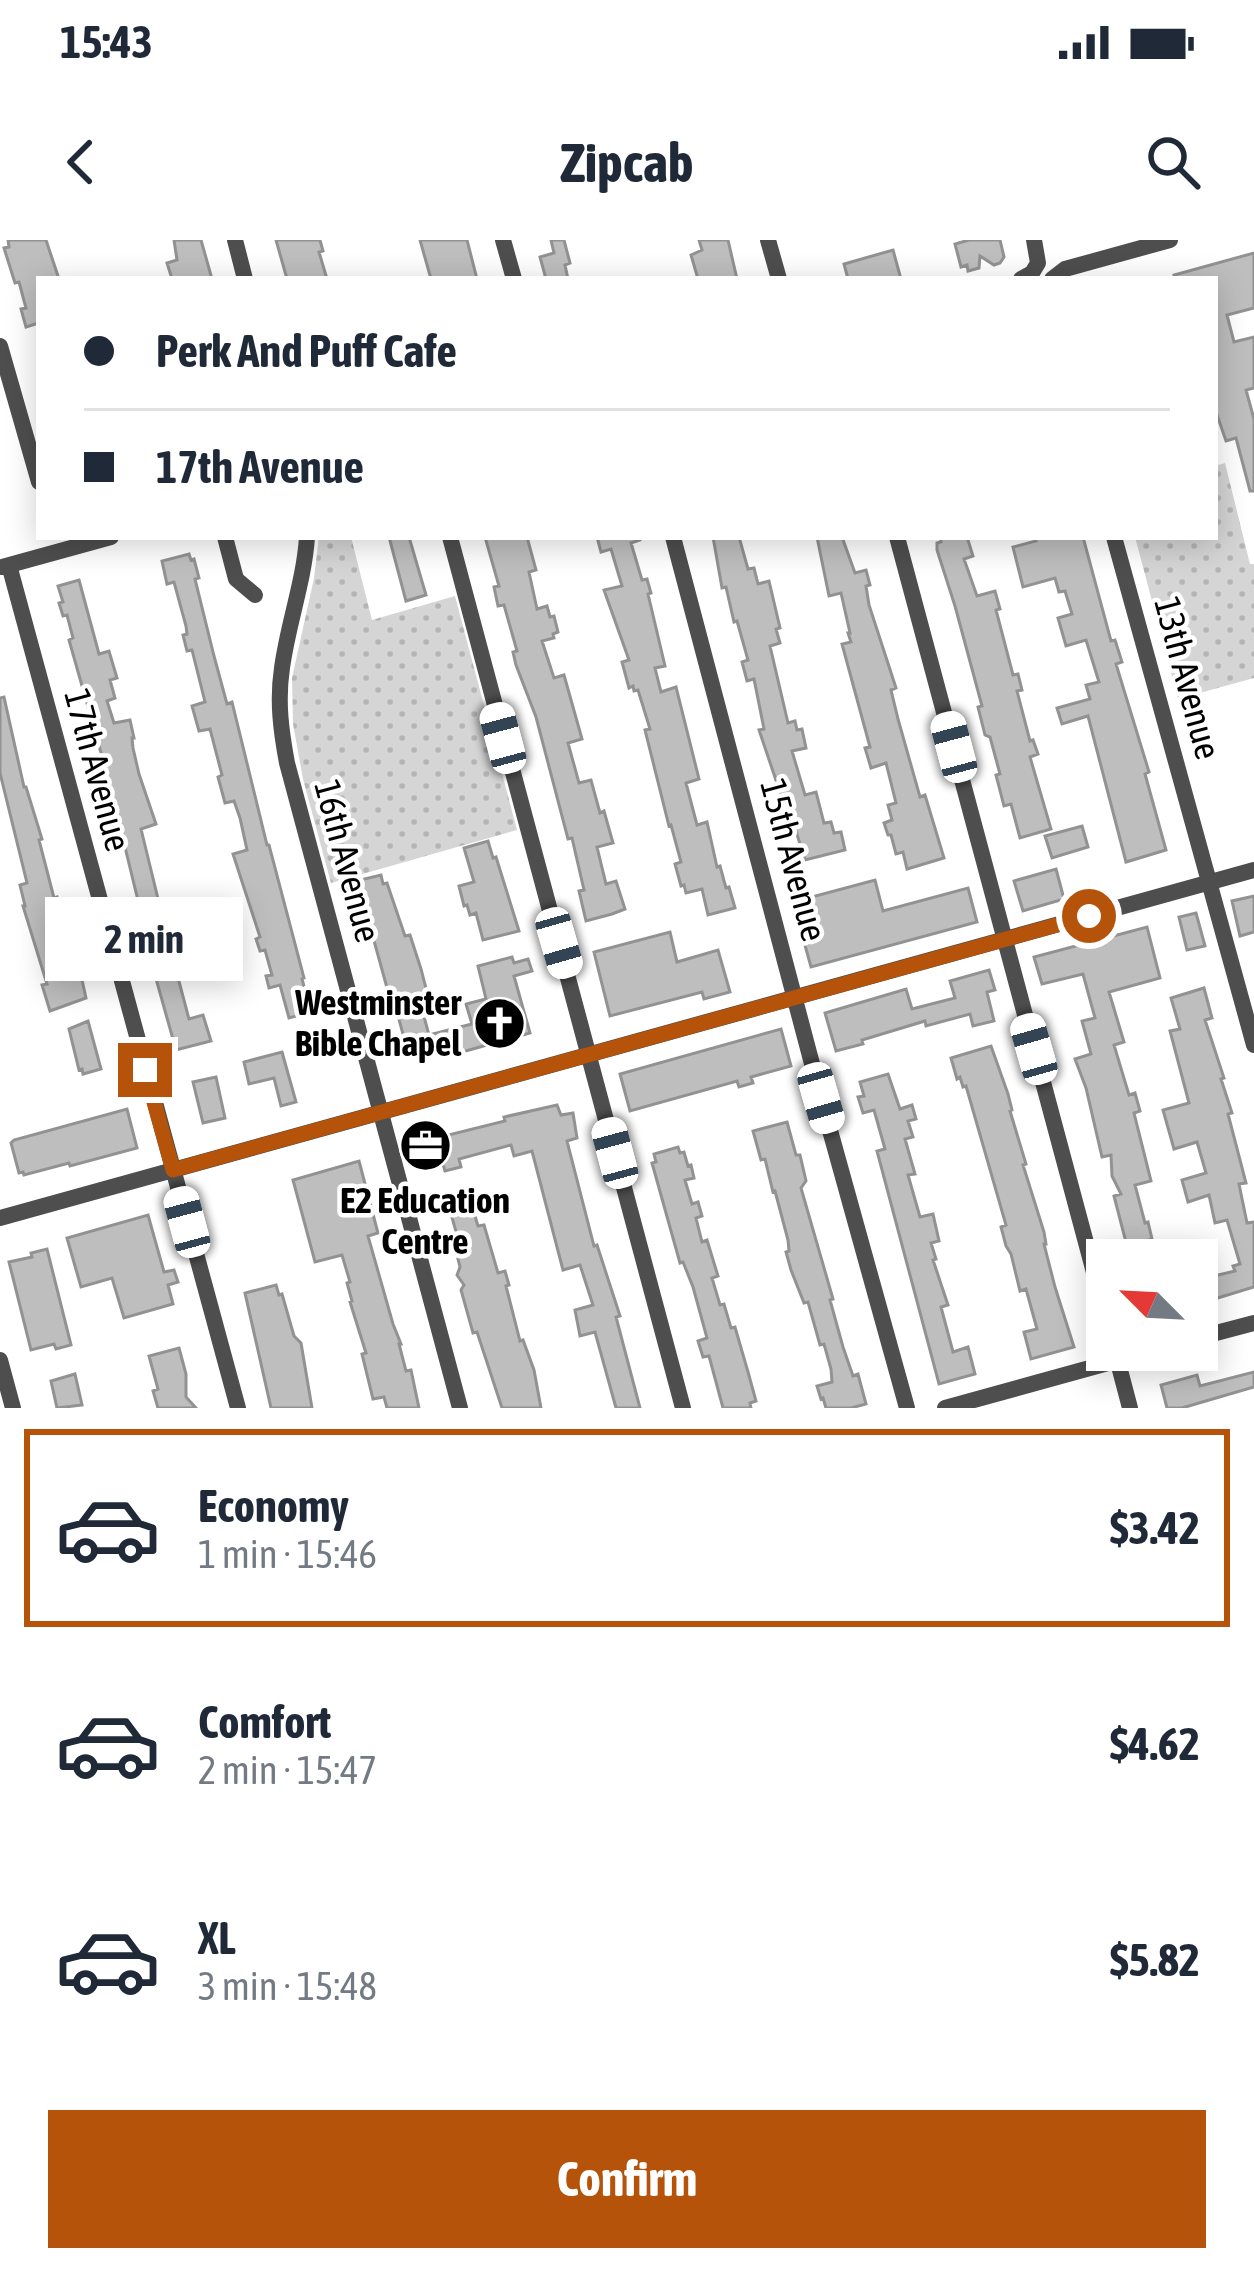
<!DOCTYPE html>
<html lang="en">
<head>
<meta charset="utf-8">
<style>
	body { margin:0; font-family:"Asap Condensed",sans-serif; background:#f6f6f7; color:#1f2937; height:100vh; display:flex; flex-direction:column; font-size:45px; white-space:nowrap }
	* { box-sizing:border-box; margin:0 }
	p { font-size:39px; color:#747a83 }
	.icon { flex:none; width:66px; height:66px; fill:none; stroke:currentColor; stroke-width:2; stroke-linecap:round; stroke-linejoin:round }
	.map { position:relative; height:1168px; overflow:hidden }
	.panel { display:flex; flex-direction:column; background:#fff; flex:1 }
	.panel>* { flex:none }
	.banner { position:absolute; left:36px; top:36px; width:1182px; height:264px; border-radius:0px; box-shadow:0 6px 30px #0003; display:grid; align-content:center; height:264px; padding:0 48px; background:#fff }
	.needle { width:78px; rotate:294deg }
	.tools { position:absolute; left:1086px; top:999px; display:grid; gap:24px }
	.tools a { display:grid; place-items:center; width:132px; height:132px; border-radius:0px; background:#fff; box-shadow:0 6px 30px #0003; font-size:60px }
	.end { position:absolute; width:54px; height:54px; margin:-27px; border:15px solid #b45309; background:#fff; box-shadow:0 0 0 6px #fff }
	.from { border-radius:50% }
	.bubble { position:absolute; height:84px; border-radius:0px; background:#fff; box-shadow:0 6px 30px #0003; font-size:39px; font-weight:700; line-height:84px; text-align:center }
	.car { position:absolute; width:36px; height:72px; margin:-36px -18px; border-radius:15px; box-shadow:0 0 9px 3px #0007; background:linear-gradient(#fff 24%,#345 0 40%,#fff 0 76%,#345 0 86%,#fff 0) }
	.banner b { display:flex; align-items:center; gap:42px; height:114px; font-size:45px }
	.banner b+b { border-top:3px solid #e0e1e3 }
	.banner i { width:30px; height:30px; background:#1f2937 }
	ul { padding:21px 0 0; list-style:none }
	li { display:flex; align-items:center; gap:36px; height:198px; margin:0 24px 18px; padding:0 24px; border:6px solid transparent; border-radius:0px }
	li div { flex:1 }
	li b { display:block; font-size:45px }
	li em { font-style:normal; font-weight:700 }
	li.active { border-color:#b45309 }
	li>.icon { width:108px; height:108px; stroke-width:1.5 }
	.cta { display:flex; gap:24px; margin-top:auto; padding:24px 48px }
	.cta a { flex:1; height:138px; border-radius:0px; background:#b45309; color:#fff; font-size:48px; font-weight:700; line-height:138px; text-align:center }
	.status { display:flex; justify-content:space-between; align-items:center; height:84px; padding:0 60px; background:#fff; direction:ltr }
	.status svg { height:33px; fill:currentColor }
	header { display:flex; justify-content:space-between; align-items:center; height:156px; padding:0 48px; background:#fff; font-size:54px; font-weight:700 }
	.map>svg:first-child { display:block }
	.park { fill:url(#park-dots) }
	.building { fill:#bebebe; stroke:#929292; stroke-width:3 }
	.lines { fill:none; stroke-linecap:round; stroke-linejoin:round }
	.minor { stroke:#4e4e4e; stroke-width:16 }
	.route { stroke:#b45309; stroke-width:15 }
	.labels { text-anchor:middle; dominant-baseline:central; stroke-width:9; stroke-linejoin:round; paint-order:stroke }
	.street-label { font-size:36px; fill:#000; stroke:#fff }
	.poi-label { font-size:36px; font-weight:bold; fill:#000; stroke:#fff; text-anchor:end }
</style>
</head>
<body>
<div class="status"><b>15:43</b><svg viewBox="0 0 49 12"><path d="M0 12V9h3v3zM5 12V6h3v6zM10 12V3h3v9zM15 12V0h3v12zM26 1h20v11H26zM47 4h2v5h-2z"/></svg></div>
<header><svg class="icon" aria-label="back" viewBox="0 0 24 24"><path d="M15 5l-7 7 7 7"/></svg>Zipcab<svg class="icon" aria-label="search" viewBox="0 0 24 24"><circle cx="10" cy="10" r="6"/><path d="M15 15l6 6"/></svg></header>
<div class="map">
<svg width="1254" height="1168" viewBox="0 0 1254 1168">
	<defs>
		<pattern id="park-dots" width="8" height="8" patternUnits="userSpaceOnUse" patternTransform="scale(3)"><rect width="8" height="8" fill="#d5d5d5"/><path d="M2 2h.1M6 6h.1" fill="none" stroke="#b5b5b5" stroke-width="1.8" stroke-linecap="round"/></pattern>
	</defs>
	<rect width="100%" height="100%" fill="#fff"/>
	<path class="park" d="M1225 223 1250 324H1254V438L1178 459 1135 297H1215V226Z
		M319 297H351L372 380 455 356 517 590 331 643 303 539 293 484 292 438 314 338Z"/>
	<path class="building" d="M8 0H46L59 39H39V83L26 87 21 69 26 68 19 42 15 43 4 8 9 7Z
		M174 0H201L212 39H172L167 23 177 20Z
		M276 0H320L323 11 319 12 327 39H287Z
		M420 0H467L477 39H431Z
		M551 0H564L570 23 565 25 568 39H546L540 17 554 13Z
		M699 0H728L737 39H698L691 15 702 10Z
		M969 0H1000L1004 17 1000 23 994 25 980 16 979 28 968 31 967 25 961 27 955 4Z
		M893 10 901 39H848L844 24Z
		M1254 13V68L1227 75 1234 102 1254 97V148L1246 150 1254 179V251H1250L1236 198 1226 201 1215 169V39H1175L1174 35Z
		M389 297H409L426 355 406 361Z
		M485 297H527L536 330 529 332 537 369 547 366 550 377 554 376 558 392 553 394 554 398 542 401 554 438 564 435 582 499 568 503 579 543 591 540 600 573 604 571 613 603 597 607 606 644 616 641 625 669 612 674 586 681 579 651 584 650 572 598 568 599 536 477 516 425 513 412 517 411 504 365 498 366 494 347 499 346Z
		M597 297H640V300L631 303 642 340 647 339 651 353 648 354 665 426 655 428 661 452 676 447 699 539 686 543 697 585 707 582 717 627 720 626 726 648 729 647 735 668 708 675 702 649 686 653 684 645 681 646 675 624 681 622 671 585 669 586 645 490 650 489 638 450 634 451 633 446 629 448 622 422 629 420 604 350 622 346 611 309 601 312Z
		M713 297H739L748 329 754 328 758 344 769 341 780 388 776 389 780 403 770 406 788 483 795 481 797 490 802 489 806 508 792 511 805 555 816 552 824 583 831 582 834 593 841 592 845 610 805 620 795 588 787 591 779 559 782 558 759 490 764 489 754 439 747 441 742 422 748 420 737 381 734 382 726 347 722 348Z
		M817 297H842L855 333 866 330 870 345 866 346 869 365 896 448 891 450 898 479 920 557 925 555 944 618 907 629 903 612 896 614 891 595H888L884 583 892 580 888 565 896 563 886 523 871 528 865 508 870 507 842 404 851 402 848 393H850L841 353 829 356Z
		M940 297H967L973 316 964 319 977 356 995 351 1000 369 996 370 1013 435 1018 434 1022 450 1017 451 1030 501 1033 500 1038 514 1030 517 1051 589 1020 598 1011 564 1004 566 996 535 1000 534 990 497 985 495 978 467 982 466 955 366 937 310V303L941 302Z
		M1035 297H1083L1111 401 1115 400 1122 422 1116 424 1149 532 1145 534 1166 610 1126 622 1088 476 1062 484 1057 468 1090 459 1086 445 1099 442 1086 400 1066 406 1058 378 1072 374 1065 351 1059 352 1055 338 1023 347 1013 307 1036 301Z
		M189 314 191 320 194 319 199 338 195 339 214 416 227 464 232 462 267 605H269L304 738 302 739 311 772 289 778 280 745 269 748 266 736 272 735 265 710 260 711 256 699 260 697 233 614 247 610 240 578 234 561 225 563 218 537 222 535 210 489 199 491 192 466 205 462 192 410 187 411 183 395 187 394 186 386 174 342 167 344 162 321Z
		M79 340 99 414 109 411 117 438 110 440 115 458 107 461 114 483 130 480 134 498H132L133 508 139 534 156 584 141 589 161 671 172 668 180 696 171 699 180 733 177 734 189 779 203 775 211 801 176 810 139 678 142 677 123 599 111 557 108 558 99 528 105 527 69 400 73 398 67 375 63 376 59 363 63 362 58 346Z
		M4 457 24 547H26L42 599 39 600 54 658 57 657 59 666H61L66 683 62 684 75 736 82 740 86 758 50 771 42 745 47 744 23 666H25L20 645 27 643 0 533V458Z
		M1082 586 1088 607 1052 618 1045 596Z
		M488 601 493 618 496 617 519 691 483 700 476 673 470 675 467 665 464 666 459 646 474 642 464 608Z
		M1056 629 1064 659 1023 671 1014 641Z
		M381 635 383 644 387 643 405 696 410 695 421 729 428 756 419 758 429 795 472 784 466 764 486 759 478 726 512 717 514 723 528 719 532 731 514 736 530 793 448 816 445 806 409 816 395 765 392 766 373 697 368 691 365 678 369 676 360 640Z
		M875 640 883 671 968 648 977 682 811 727 793 662Z
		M1254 656V692L1240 696 1232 661Z
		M1196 673 1205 706 1187 710 1179 677Z
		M1147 687 1160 738 1109 752 1124 802 1114 805 1129 855 1135 853 1140 871 1134 873 1151 941 1135 945 1145 983 1148 982 1152 999 1148 1000 1151 1009 1129 1014 1114 956 1121 954 1112 936 1111 915 1102 917 1086 848 1075 819 1091 814 1082 781 1095 778 1083 734 1042 744 1034 717Z
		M670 692 677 722 718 710 730 752 704 759 702 752 610 776 594 712Z
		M989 730 995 750 987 752 994 781 973 786 970 774 926 786 925 781 862 800 863 804 836 811 825 773 906 749 912 769 955 758 950 741Z
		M1204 748 1212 778 1205 780 1224 838 1221 839 1232 873 1228 874 1246 943 1239 944 1247 983 1254 982V1047L1211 1060 1213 1066 1197 1070V1040L1235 1031 1233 1026 1240 1024 1227 980 1215 983 1209 955 1188 962 1182 940 1206 933 1197 902 1174 909 1163 870 1189 863 1170 791 1180 789 1171 758Z
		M88 781 101 829 83 834 82 829 79 830 69 789Z
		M781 789 791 826 751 837 753 843 739 847 737 841 630 871 620 834Z
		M991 806 1008 854 1012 870 1010 871 1026 924 1023 925 1044 992 1046 1004H1044L1055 1047 1074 1107 1031 1119 1024 1092 1037 1089 1026 1049 1020 1051 1011 1014 1006 1006 1001 987 1006 985 966 846 963 847 960 837 957 839 951 818Z
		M282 812 296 862 281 866 274 838 249 844 244 822Z
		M888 834 900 869 912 865 916 879 908 881 913 897 905 899 915 934 908 935 920 977 933 974 939 1001 931 1003 936 1019 933 1020 948 1065 941 1067 953 1112 968 1107 975 1134 939 1144 877 911 885 909 874 870 863 873 858 857 864 856 860 842Z
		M216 837 225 878 203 883 193 842Z
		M557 865 561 875 573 873 577 898 567 901 594 1006 597 1005 620 1076 616 1077 640 1168H616L595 1092 580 1096 575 1070 593 1065 580 1025 563 1030 532 911 514 916 511 905 459 919 461 927 445 931 442 921 418 928 412 904 505 881 504 877Z
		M127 869 137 908 70 926 69 923 24 935 23 932 19 933 11 903 14 900Z
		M787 882 796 915H800L806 941 801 948 833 1059 830 1060 843 1107 853 1136 858 1134 866 1164 851 1168H826L823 1158 821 1159 817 1146 832 1142 831 1129 824 1104 820 1105 808 1062 804 1063 791 1030 786 1012 789 1011 788 1000 775 951 773 952 765 919 761 920 753 891Z
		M678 907 680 913 684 912 688 926 691 925 694 938 685 940 692 964 698 962 702 976 696 978 702 1002 707 1000 718 1036 712 1038 720 1065 724 1064 731 1088 735 1087 748 1132 756 1161 750 1163 751 1168H723L709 1116 703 1117 698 1101 707 1098 693 1047 683 1022 680 1023 652 923 656 922 654 914Z
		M359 921 378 993 368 996 393 1084 401 1104H399L406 1131 411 1130 419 1168H387L384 1157 373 1159 362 1114 366 1113 350 1062 352 1061 347 1043 350 1042 342 1015 315 1022 293 940Z
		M474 949 478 961 471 963 478 986 484 985 498 1033 505 1031 509 1045 506 1046 520 1101 523 1100 534 1130 541 1168H502L477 1092 473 1093 461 1050 464 1045 457 1035 460 1027 454 1003 459 1002 451 974 446 975 442 959Z
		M148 975 164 1032 174 1030 178 1042 168 1045 173 1064 124 1078 112 1038 81 1047 67 998Z
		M47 1009 71 1105 56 1109 54 1104 31 1110 9 1022 32 1017 31 1013Z
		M276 1045 279 1055 282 1054 294 1096 301 1103 312 1168H271L245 1053Z
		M179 1108 186 1134V1157L196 1168H158L153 1151 158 1149 149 1116Z
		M1254 1132V1147L1182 1168H1167L1161 1145 1197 1135 1200 1146Z
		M75 1134 82 1165 57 1168 51 1141Z"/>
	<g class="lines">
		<path class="minor" d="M235 0 245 39
			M503 0 514 39
			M768 0 779 39
			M1021 39 1032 33 1038 23 1034 0
			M1052 39 1065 29 1170 0
			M0 106 39 242
			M225 297 236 339 255 355
			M307 297C304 342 288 383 282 428 277 461 281 491 287 523L460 1168
			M450 297 683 1168
			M673 297 821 858 907 1168
			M897 297 1107 1081
			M1114 297 1254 805
			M9 325 238 1168
			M2 327 111 297
			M0 978 1254 630
			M1197 1098 1254 1083
			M1115 1111 1130 1168
			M0 1120 13 1168
			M945 1168 1155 1110"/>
	</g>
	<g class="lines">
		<path class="route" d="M145 830 173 930 1089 676"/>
	</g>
	<defs>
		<symbol id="church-disc" viewBox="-11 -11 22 22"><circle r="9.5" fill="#000" stroke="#fff"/><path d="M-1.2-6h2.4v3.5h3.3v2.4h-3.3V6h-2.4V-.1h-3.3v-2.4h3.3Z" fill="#fff"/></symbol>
		<symbol id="office-disc" viewBox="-11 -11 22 22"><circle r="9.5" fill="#000" stroke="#fff"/><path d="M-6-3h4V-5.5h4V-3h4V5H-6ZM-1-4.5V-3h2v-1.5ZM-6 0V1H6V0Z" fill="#fff"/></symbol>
	</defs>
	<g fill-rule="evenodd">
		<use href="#church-disc" x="470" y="754" width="59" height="59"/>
		<use href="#office-disc" x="396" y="876" width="59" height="59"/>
	</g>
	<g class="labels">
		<g class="street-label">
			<text transform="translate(1188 438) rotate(75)">13th Avenue</text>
			<text transform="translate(98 530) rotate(75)">17th Avenue</text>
			<text transform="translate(794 620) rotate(75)">15th Avenue</text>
			<text transform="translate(348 621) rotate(75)">16th Avenue</text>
		</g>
		<g class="poi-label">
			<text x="461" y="762">Westminster<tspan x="461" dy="41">Bible Chapel</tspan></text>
			<text x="425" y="960" text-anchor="middle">E2 Education<tspan x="425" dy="41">Centre</tspan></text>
		</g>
	</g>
</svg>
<div class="tools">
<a><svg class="needle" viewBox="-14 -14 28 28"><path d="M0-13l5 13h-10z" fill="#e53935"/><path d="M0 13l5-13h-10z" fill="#747a83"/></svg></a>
</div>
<i class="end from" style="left:1089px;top:676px"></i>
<i class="end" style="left:145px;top:830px"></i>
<div class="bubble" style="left:45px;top:657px;width:198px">2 min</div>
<i class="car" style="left:503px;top:498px;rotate:345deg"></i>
<i class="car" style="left:954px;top:507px;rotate:345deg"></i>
<i class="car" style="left:559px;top:703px;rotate:164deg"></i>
<i class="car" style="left:1034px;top:809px;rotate:344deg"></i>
<i class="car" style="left:821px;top:858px;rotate:164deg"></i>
<i class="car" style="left:615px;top:913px;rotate:345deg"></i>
<i class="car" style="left:187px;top:982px;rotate:345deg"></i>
<div class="banner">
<b><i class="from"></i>Perk And Puff Cafe</b>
<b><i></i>17th Avenue</b>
</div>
</div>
<section class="panel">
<ul>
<li class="active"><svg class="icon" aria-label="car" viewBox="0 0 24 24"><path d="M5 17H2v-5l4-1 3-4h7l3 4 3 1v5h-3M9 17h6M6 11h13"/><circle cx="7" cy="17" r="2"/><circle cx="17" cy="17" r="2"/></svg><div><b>Economy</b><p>1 min · 15:46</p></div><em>$3.42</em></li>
<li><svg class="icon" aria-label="car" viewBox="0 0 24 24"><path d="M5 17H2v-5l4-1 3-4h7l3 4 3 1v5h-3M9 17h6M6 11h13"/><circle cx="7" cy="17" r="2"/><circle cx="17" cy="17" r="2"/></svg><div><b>Comfort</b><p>2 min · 15:47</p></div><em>$4.62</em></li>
<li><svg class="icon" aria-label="car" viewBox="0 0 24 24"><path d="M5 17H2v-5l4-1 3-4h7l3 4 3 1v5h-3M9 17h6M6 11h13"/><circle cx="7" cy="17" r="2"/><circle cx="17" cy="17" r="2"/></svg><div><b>XL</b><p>3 min · 15:48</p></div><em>$5.82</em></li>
</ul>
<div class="cta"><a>Confirm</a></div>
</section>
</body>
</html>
